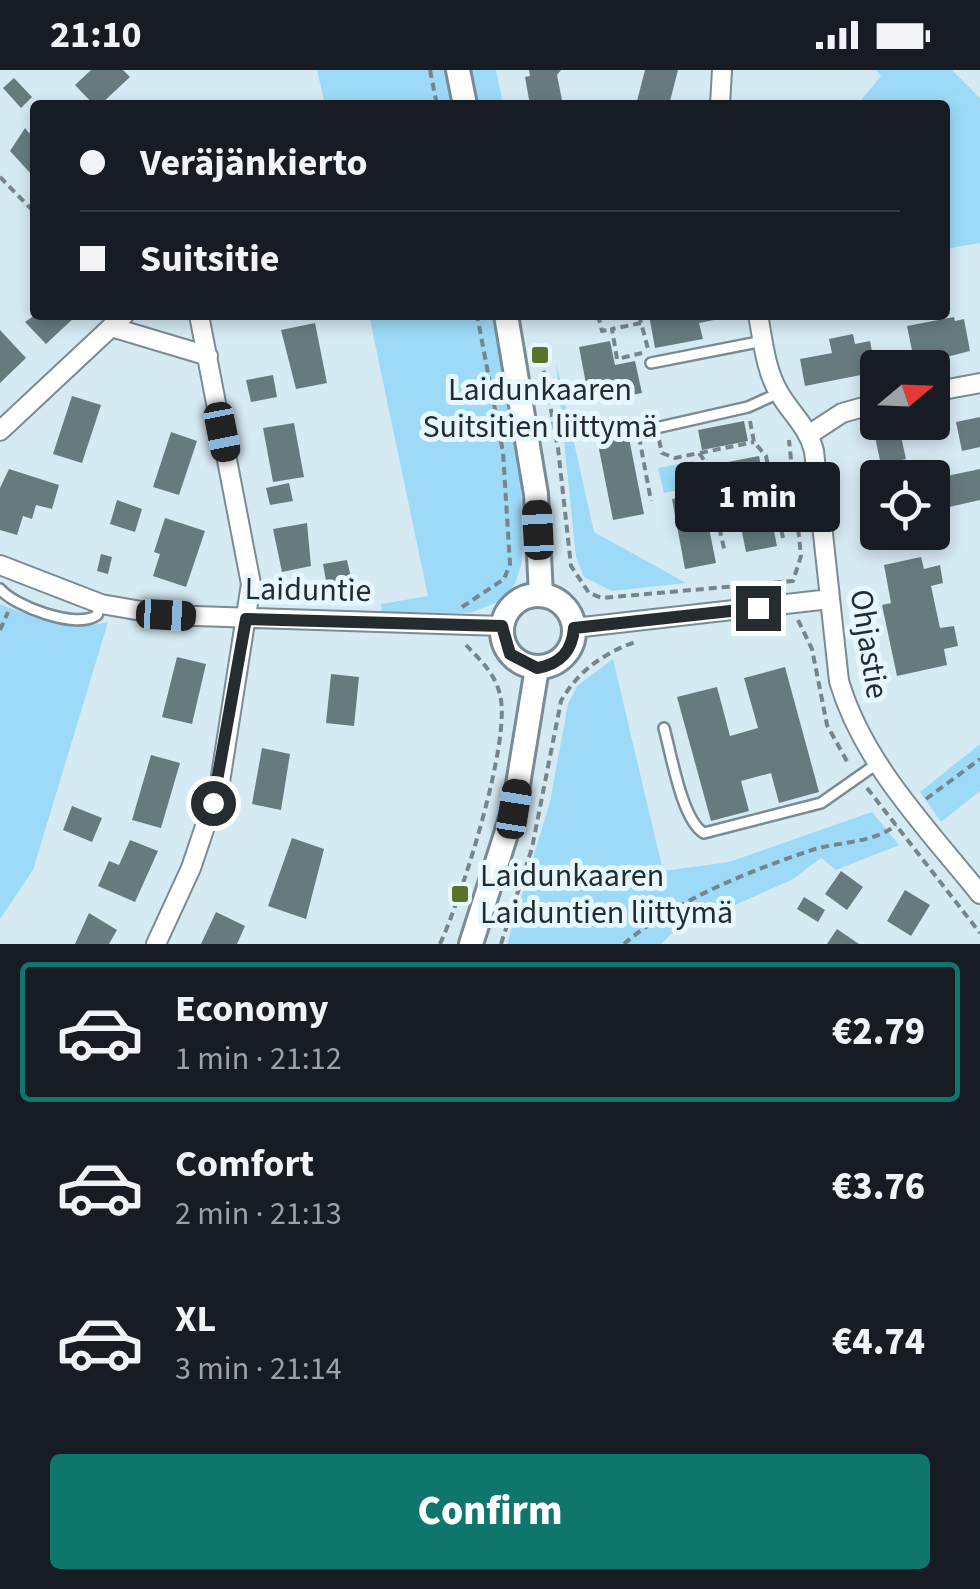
<!DOCTYPE html>
<html lang="en">
<head>
<meta charset="utf-8">
<style>
	body { margin:0; font-family:"Source Sans 3",sans-serif; background:#242831; color:#f1f3f6; height:100vh; display:flex; flex-direction:column; font-size:38px; white-space:nowrap }
	* { box-sizing:border-box; margin:0 }
	p { font-size:32px; color:#9ea1a6 }
	.icon { flex:none; width:55px; height:55px; fill:none; stroke:currentColor; stroke-width:2; stroke-linecap:round; stroke-linejoin:round }
	.map { position:relative; height:874px; overflow:hidden }
	.sheet { display:flex; flex-direction:column; background:#171b24; flex:1 }
	.sheet>* { flex:none }
	.top-card { position:absolute; left:30px; top:30px; width:920px; height:220px; border-radius:10px; box-shadow:0 5px 15px #0003; display:grid; align-content:center; height:220px; padding:0 50px; background:#171b24 }
	.needle { width:65px; rotate:71deg }
	.buttons { position:absolute; left:860px; top:280px; display:grid; gap:20px }
	.buttons a { display:grid; place-items:center; width:90px; height:90px; border-radius:10px; background:#171b24; box-shadow:0 5px 15px #0003; font-size:50px }
	.end { position:absolute; width:45px; height:45px; margin:-22px; border:12px solid #242c2f; background:#fff; box-shadow:0 0 0 5px #fff }
	.from { border-radius:50% }
	.bubble { position:absolute; height:70px; border-radius:10px; background:#171b24; box-shadow:0 5px 15px #0003; font-size:32px; font-weight:800; line-height:70px; text-align:center }
	.car { position:absolute; width:30px; height:60px; margin:-30px -15px; border-radius:12px; box-shadow:0 0 8px 2px #0007; background:linear-gradient(#222 24%,#8ab4d8 0 40%,#222 0 76%,#8ab4d8 0 86%,#222 0) }
	.top-card b { display:flex; align-items:center; gap:35px; height:95px; font-size:38px }
	.top-card b+b { border-top:2px solid #363941 }
	.top-card i { width:25px; height:25px; background:#f1f3f6 }
	ul { padding:18px 0 0; list-style:none }
	li { display:flex; align-items:center; gap:30px; height:140px; margin:0 20px 15px; padding:0 30px; border:5px solid transparent; border-radius:10px }
	li div { flex:1 }
	li b { display:block; font-size:38px }
	li em { font-style:normal; font-weight:800 }
	li.selected { border-color:#0f766e }
	li>.icon { width:90px; height:90px; stroke-width:1.5 }
	.button { display:flex; gap:20px; margin-top:auto; padding:20px 50px }
	.button a { flex:1; height:115px; border-radius:10px; background:#0f766e; color:#fff; font-size:40px; font-weight:800; line-height:115px; text-align:center }
	.status { display:flex; justify-content:space-between; align-items:center; height:70px; padding:0 50px; background:#171b24; direction:ltr }
	.status svg { height:28px; fill:currentColor }
	.map>svg:first-child { display:block }
	.green { fill:#9cdaf7 }
	.building { fill:#677b7f }
	.lines { fill:none; stroke-linecap:round; stroke-linejoin:round }
	.service-casing { stroke:#798b94; stroke-width:14 }
	.minor-casing { stroke:#798b94; stroke-width:22 }
	.tertiary-casing { stroke:#798b94; stroke-width:28 }
	.path { stroke:#77858b; stroke-width:4; stroke-dasharray:8 5; stroke-linecap:butt }
	.service { stroke:#fff; stroke-width:9 }
	.minor { stroke:#fff; stroke-width:18 }
	.tertiary { stroke:#fff; stroke-width:22 }
	.route { stroke:#242c2f; stroke-width:12 }
	.poi-dot { fill:#587327; stroke:#e7f7fe; stroke-width:4 }
	.labels { text-anchor:middle; dominant-baseline:central; stroke-width:10; stroke-linejoin:round; paint-order:stroke }
	.poi-label { font-size:32px; fill:#242c2f; stroke:#e7f7fe }
	.street-label { font-size:32px; fill:#242c2f; stroke:#e7f7fe }
</style>
</head>
<body>
<div class="status"><b>21:10</b><svg viewBox="0 0 49 12"><path d="M0 12V9h3v3zM5 12V6h3v6zM10 12V3h3v9zM15 12V0h3v12zM26 1h20v11H26zM47 4h2v5h-2z"/></svg></div>
<div class="map">
<svg width="980" height="874" viewBox="0 0 980 874">
	<rect width="100%" height="100%" fill="#d6eaf4"/>
	<path class="green" d="M317 0H446L453 35H325Z
		M468 0H496L503 35H474Z
		M876 0H952L980 28V173L945 179V35H862V29L881 6Z
		M369 245H493L521 398 522 492 515 514 500 531 470 543 382 542 381 534 428 526Z
		M556 292 594 462 686 513 612 521 584 507 576 487Z
		M693 391 698 416 664 423 658 398Z
		M0 534C38 549 67 561 108 552L33 800 0 849Z
		M613 589 663 801 729 792 872 742 899 775 836 800 821 788 793 809 671 864 661 874H507L550 732 568 634 577 616Z
		M980 674V721L941 752 920 722Z"/>
	<path class="building" d="M91 0H123L130 7 100 35H94L75 15Z
		M529 0H561L557 5 563 35H530L525 7 530 6Z
		M645 0H678L669 35H636Z
		M14 8 32 27 21 38 3 18Z
		M25 58 29 63 35 58V100L31 104 10 81Z
		M35 245H77L46 274 25 252Z
		M649 245H713L714 250 699 253 703 269 655 278Z
		M954 247 955 251 964 249 970 281 915 295 907 256Z
		M315 253 327 313 296 319 281 260Z
		M0 260 26 288 0 313Z
		M853 264 855 274 870 271 876 302 805 316 800 289 832 283 829 269Z
		M610 271 615 295 635 291 642 323 605 330 601 311 586 314 579 277Z
		M273 305 277 327 251 332 246 310Z
		M72 326 101 335 82 393 53 384Z
		M980 347V377L962 381 956 352Z
		M625 348 644 444 613 450 594 354Z
		M744 351 748 371 702 380 698 360Z
		M294 353 304 407 273 412 263 358Z
		M171 362 197 371 179 425 153 417Z
		M900 362 906 389 881 395 875 367Z
		M759 386 777 476 746 482 728 392Z
		M9 399 59 415 52 439 36 435 32 449 23 446 17 465 0 460V418Z
		M980 399V430L949 437 942 407Z
		M289 413 293 431 270 435 266 418Z
		M878 418V450L868 452 861 422Z
		M702 423 716 493 685 499 672 429Z
		M117 430 142 439 135 462 110 454Z
		M165 448 205 461 186 517 153 506 160 484 154 482Z
		M307 453 311 496 282 502 273 459Z
		M101 484 112 487 108 504 97 501Z
		M921 487 924 499 940 495 943 513 931 516 940 558 954 556 958 576 944 579 947 595 897 606 882 535 891 533 884 495Z
		M347 490 352 512 327 516 323 494Z
		M177 587 206 594 192 654 162 647Z
		M785 597 819 722 779 733 771 703 741 711 749 741 711 751 677 627 717 617 730 666 758 658 744 608Z
		M331 604 359 607 354 656 326 653Z
		M262 678 290 684 281 740 252 734Z
		M151 685 180 693 161 758 132 750Z
		M72 736 102 748 92 772 63 760Z
		M292 768 324 779 306 849 268 836Z
		M130 770 158 781 135 832 98 816 109 791 119 795Z
		M841 801 863 817 847 840 825 824Z
		M905 820 930 835 911 866 887 851Z
		M804 827 825 840 818 852 797 839Z
		M216 842 245 856 237 874H201Z
		M89 843 117 860 109 874H75Z
		M837 859 859 874H827Z"/>
	<g class="lines">
		<defs>
			<path id="service" d="M651 293 763 271
				M656 358 748 337 779 323
				M0 519C14 536 77 560 97 545L101 534
				M664 658C671 683 682 751 704 763L821 733 878 693"/>
			<path id="minor" d="M720 35 722 0
				M758 245C763 270 765 298 778 321 790 343 808 356 814 381L839 611C863 693 927 758 980 824
				M111 257 208 286
				M932 322 980 313
				M0 361 124 245
				M810 364 842 343 878 333
				M0 495 101 534 165 545 502 556
				M574 558 830 529
				M156 874 191 798 220 712 251 514 199 245"/>
			<path id="tertiary" d="M458 0 465 35
				M506 245 536 424 541 525
				M502 561a36 36 0 1 1 72 0a36 36 0 1 1-72 0Z
				M471 874 514 739 537 598"/>
		</defs>
		<use href="#service" class="service-casing"/>
		<use href="#minor" class="minor-casing"/>
		<use href="#tertiary" class="tertiary-casing"/>
		<path class="path" d="M430 0 437 35
			M0 107 35 143
			M598 245 602 261 612 259
			M639 245 648 279
			M641 253 612 259 617 289 642 283
			M539 275 558 378 571 496 589 523 602 528 793 511 801 486 789 370
			M750 351 754 372 766 386 783 468
			M645 360 638 361 651 431
			M659 370 662 383 675 388 699 383 704 390 725 483
			M700 383 754 372
			M462 537 504 509 510 494 503 382 477 245
			M798 550 812 579 827 655 849 695
			M0 560 8 542
			M867 718 980 863
			M926 729 980 689
			M440 874C461 829 512 670 500 625 495 603 481 591 466 575
			M501 874 532 778 561 631C578 601 604 583 635 572
			M624 874C674 831 747 802 809 781 838 771 873 774 896 755"/>
		<use href="#service" class="service"/>
		<use href="#minor" class="minor"/>
		<use href="#tertiary" class="tertiary"/>
	</g>
	<g class="lines">
		<path class="route" d="M213 733 246 549 502 556 510 584 537 598C560 594 572 582 574 558L758 538"/>
	</g>
	<g class="poi-dot">
		<rect x="530" y="275" width="20" height="20" rx="5"/>
		<rect x="450" y="814" width="20" height="20" rx="5"/>
	</g>
	<g class="labels">
		<g class="poi-label">
			<text x="540" y="320">Laidunkaaren<tspan x="540" dy="37">Suitsitien liittymä</tspan></text>
			<text x="480" y="806" text-anchor="start">Laidunkaaren<tspan x="480" dy="37">Laiduntien liittymä</tspan></text>
		</g>
		<g class="street-label">
			<text transform="translate(308 520) rotate(1)">Laiduntie</text>
			<text transform="translate(869 574) rotate(81)">Ohjastie</text>
		</g>
	</g>
</svg>
<div class="buttons">
<a><svg class="needle" viewBox="-14 -14 28 28"><path d="M0-13l5 13h-10z" fill="#e53935"/><path d="M0 13l5-13h-10z" fill="#9ea1a6"/></svg></a>
<a><svg class="icon" aria-label="locate" viewBox="0 0 24 24"><circle cx="12" cy="12" r="6"/><path d="M12 2v4M12 18v4M2 12h4M18 12h4"/></svg></a>
</div>
<i class="end from" style="left:213px;top:733px"></i>
<i class="end" style="left:758px;top:538px"></i>
<div class="bubble" style="left:675px;top:392px;width:165px">1 min</div>
<i class="car" style="left:222px;top:362px;rotate:169deg"></i>
<i class="car" style="left:538px;top:460px;rotate:357deg"></i>
<i class="car" style="left:166px;top:545px;rotate:93deg"></i>
<i class="car" style="left:514px;top:739px;rotate:9deg"></i>
<div class="top-card">
<b><i class="from"></i>Veräjänkierto</b>
<b><i></i>Suitsitie</b>
</div>
</div>
<section class="sheet">
<ul>
<li class="selected"><svg class="icon" aria-label="car" viewBox="0 0 24 24"><path d="M5 17H2v-5l4-1 3-4h7l3 4 3 1v5h-3M9 17h6M6 11h13"/><circle cx="7" cy="17" r="2"/><circle cx="17" cy="17" r="2"/></svg><div><b>Economy</b><p>1 min · 21:12</p></div><em>€2.79</em></li>
<li><svg class="icon" aria-label="car" viewBox="0 0 24 24"><path d="M5 17H2v-5l4-1 3-4h7l3 4 3 1v5h-3M9 17h6M6 11h13"/><circle cx="7" cy="17" r="2"/><circle cx="17" cy="17" r="2"/></svg><div><b>Comfort</b><p>2 min · 21:13</p></div><em>€3.76</em></li>
<li><svg class="icon" aria-label="car" viewBox="0 0 24 24"><path d="M5 17H2v-5l4-1 3-4h7l3 4 3 1v5h-3M9 17h6M6 11h13"/><circle cx="7" cy="17" r="2"/><circle cx="17" cy="17" r="2"/></svg><div><b>XL</b><p>3 min · 21:14</p></div><em>€4.74</em></li>
</ul>
<div class="button"><a>Confirm</a></div>
</section>
</body>
</html>
